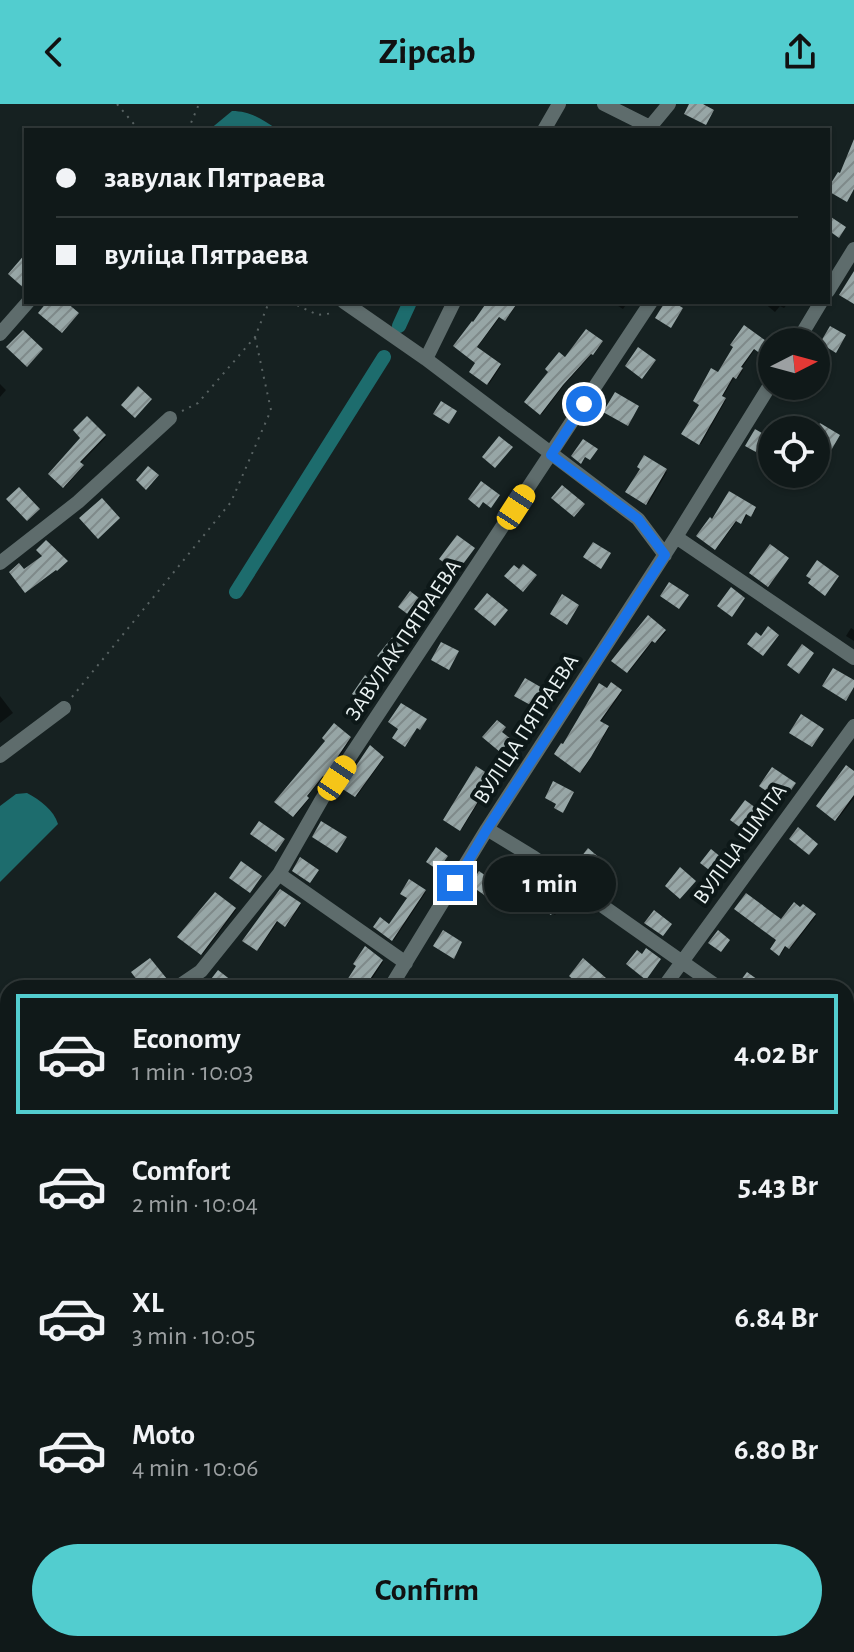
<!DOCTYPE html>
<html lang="en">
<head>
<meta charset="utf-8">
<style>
	body { margin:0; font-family:"Alegreya Sans",sans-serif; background:#1e2626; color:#f1f3f6; height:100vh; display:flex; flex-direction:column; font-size:30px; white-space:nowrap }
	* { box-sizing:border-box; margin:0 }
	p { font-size:26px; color:#9ca0a2 }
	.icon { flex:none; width:44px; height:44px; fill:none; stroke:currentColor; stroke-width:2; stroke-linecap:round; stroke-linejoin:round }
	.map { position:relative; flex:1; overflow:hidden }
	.details { position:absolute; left:0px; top:876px; width:854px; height:672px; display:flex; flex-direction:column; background:#101919; border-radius:24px 24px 0 0; box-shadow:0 2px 6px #0004,0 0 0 2px #303838 }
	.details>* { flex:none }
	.top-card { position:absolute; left:24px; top:24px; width:806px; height:176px; border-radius:0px; box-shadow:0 2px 6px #0004,0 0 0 2px #303838; display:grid; align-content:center; height:176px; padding:0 32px; background:#101919 }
	.needle { width:52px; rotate:84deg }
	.controls { position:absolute; left:758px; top:224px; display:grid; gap:16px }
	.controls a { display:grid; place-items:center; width:72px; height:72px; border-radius:50%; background:#101919; box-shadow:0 2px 6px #0004,0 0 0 2px #303838; font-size:40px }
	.end { position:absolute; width:36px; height:36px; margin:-18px; border:10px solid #1a73e8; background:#fff; box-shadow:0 0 0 4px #fff }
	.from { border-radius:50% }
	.bubble { position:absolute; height:56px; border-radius:28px; background:#101919; box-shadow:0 2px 6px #0004,0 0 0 2px #303838; font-size:26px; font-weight:700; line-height:56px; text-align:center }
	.car { position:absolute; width:24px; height:48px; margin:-24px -12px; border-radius:10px; box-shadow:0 0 6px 2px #0007; background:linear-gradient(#f5c518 24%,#345 0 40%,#f5c518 0 76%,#345 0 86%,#f5c518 0) }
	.top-card b { display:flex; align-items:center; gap:28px; height:76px; font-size:30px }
	.top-card b+b { border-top:2px solid #303838 }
	.top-card i { width:20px; height:20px; background:#f1f3f6 }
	ul { padding:14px 0 0; list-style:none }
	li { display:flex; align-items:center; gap:24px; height:120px; margin:0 16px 12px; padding:0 16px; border:4px solid transparent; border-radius:0px }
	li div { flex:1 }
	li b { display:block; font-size:30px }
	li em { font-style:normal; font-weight:700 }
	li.selected { border-color:#52cdcf }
	li>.icon { width:72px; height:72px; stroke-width:1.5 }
	.primary-button { display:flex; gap:16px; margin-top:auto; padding:16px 32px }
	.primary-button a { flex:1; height:92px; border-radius:48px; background:#52cdcf; color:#111; font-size:32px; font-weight:700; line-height:92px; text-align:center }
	header { display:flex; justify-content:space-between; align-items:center; height:104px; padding:0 32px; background:#52cdcf; color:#111; font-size:36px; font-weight:700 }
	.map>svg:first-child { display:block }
	.water { fill:#1d6c6d }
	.shadow { fill:#0007 }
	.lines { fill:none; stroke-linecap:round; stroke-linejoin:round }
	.canal { stroke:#1d6c6d; stroke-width:14 }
	.building { fill:url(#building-hatch) }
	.path { stroke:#596363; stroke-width:2; stroke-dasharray:2 6; stroke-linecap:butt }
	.minor { stroke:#5e6c6c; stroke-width:14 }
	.major { stroke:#33a2a4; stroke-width:18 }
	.route { stroke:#1a73e8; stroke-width:10 }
	.labels { text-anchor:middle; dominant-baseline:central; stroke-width:8; stroke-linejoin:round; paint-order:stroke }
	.street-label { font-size:22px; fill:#ebf3f3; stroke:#0d1818 }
</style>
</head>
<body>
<header><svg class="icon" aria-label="back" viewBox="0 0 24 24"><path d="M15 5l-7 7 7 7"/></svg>Zipcab<svg class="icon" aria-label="share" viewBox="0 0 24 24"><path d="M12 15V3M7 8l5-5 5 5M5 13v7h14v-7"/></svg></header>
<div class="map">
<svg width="854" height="1548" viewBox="0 0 854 1548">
	<defs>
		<pattern id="building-hatch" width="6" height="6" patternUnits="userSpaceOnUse" patternTransform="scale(2)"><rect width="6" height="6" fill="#97a6a6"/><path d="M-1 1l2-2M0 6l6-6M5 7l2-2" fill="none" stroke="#7f8a8a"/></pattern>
	</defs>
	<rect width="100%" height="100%" fill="#162121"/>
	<path class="water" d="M232 7C251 7 263 16 278 26H209Z
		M27 689C40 696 54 706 58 720L0 778V702L16 690Z"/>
	<path class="shadow" d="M490 198H507L515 203 507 215 501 212 476 245 501 262 489 280 471 268 478 259 455 242 473 220 474 221Z
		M612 198H628L623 205Z
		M763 198H789L784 204 780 202 775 208Z
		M744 224 769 241 763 249 756 244 741 265 743 266 738 274 735 272 722 294 726 296 701 340 683 330Z
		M586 227 602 239 594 250 593 249 564 281 542 310 527 298 566 256Z
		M0 280 6 286 0 293Z
		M87 314 106 333 80 360 83 363 65 383 50 370 83 334Z
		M645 354 667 368 648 400 628 387 642 364Z
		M730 390 756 405 752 411 748 409 743 418 738 416 717 444 699 431 713 418Z
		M648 514 666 528 657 538 654 536 629 568 614 557Z
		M851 524 854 526V537L846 532Z
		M611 581 622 588 600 619 609 624 582 668 556 649Z
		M0 592 13 609 0 619Z
		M335 621 351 635 326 672 325 671 306 694 309 695 295 712 277 698 328 637Z
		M370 644 384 654 357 692 344 684Z
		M476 665 493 675 462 725 446 716Z
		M854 669V694L837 716 819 702Z
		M592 749 611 765 598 779 595 777Z
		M410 778 426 788 394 836 375 823H390L409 794Z
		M552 783 567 793 555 811 540 802Z
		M280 788 301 801 287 821 279 816 259 845 245 836Z
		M215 790 236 806 203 850 180 833Z
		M803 802 816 812 791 844 787 841 781 850 773 845 779 836 782 818Z
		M365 845 383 858 366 884H336L339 879 345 883 359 861Z
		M436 874 447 881 445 884H429Z
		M685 875H686L699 884H683L680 881Z
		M109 877 115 884H100Z
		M0 904 5 914 0 917Z
		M8 1021V1044H6L3 1042 2 1036 0 1037V1022Z
		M854 1127V1148L846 1152V1132Z
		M854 1347V1372L846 1358V1351Z
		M846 1462H854V1548H850L846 1503Z
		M80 1540H109L110 1548H81Z
		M148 1540H178L179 1542 152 1545 148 1543Z
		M369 1540H375L379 1548H362L360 1545Z
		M721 1540H737L726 1546Z"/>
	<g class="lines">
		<path class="canal" d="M399 222 410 198
			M236 488 384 253"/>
	</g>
	<path class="building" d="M689 0H703L714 6 706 21 684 10Z
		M854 35V85L847 98 828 87V84L838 68 840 69Z
		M828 111 846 123 839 134 828 126Z
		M26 149V186L8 170Z
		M854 167V200L839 191Z
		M47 198H66L79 209 62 229 38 209Z
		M487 198H518L505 217 499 213 477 243 501 260 487 281 469 268 475 259 453 242 472 217 473 218Z
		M665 198H673L683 204 671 224 655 214Z
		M744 221 769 239 761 250 754 245 741 263 743 264 736 275 733 273 722 292 726 294 699 341 681 330 699 301 693 297 711 264 718 268 733 243 730 241Z
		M830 222 846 231 836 249 820 239Z
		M586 225 603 237 593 251 591 250 563 281 540 311 524 298 548 268 545 265 559 248 565 253Z
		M23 226 43 245 27 263 6 243Z
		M638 243 656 256 642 275 625 262Z
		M138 282 152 295 135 314 121 301Z
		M615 288 639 302 628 322 603 308Z
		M441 297 457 307 449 320 433 310Z
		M87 312 106 331 80 358 84 361 63 384 48 370 80 334 73 326Z
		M820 319 840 331 829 350 816 343V326Z
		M755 325 772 335V357L745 342Z
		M499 332 513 343 495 364 482 353Z
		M583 335 598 345 590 356 585 353 581 360 571 352Z
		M644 351 667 365 646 401 625 388 640 365 637 363Z
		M148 362 159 371 146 386 136 376Z
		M481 377 500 391 491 404 483 398 479 404 468 395Z
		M562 381 585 400 574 413 551 394Z
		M19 383 40 405 27 417 6 395Z
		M729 387 756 403 751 413 746 410 741 420 736 417 715 446 696 432 710 413 712 415Z
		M102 394 120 414 98 435 79 414Z
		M457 431 475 444 457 468 439 455Z
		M46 436 68 457 57 467 56 466 25 489 9 468 19 459 24 465 42 452 36 446Z
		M593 438 611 449 601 465 583 453Z
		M770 440 789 454 768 483 749 469Z
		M817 456 839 472 825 492 808 479 811 475 806 472Z
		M523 460 537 471 523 488 504 472 514 461 519 465Z
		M669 478 689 491 679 505 660 492Z
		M731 483 745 494 732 513 717 502Z
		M410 487 433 505 421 520 398 503Z
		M487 489 508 506 495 522 474 505Z
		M562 490 579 501 567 521 550 510Z
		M648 511 666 526 655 539 652 537 627 569 611 557Z
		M768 522 779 531 763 552 747 540 756 528 761 532Z
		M394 531 409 543 392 564 377 552Z
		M441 538 459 547 449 566 431 556Z
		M802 540 814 549 799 570 787 561Z
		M833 564 854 576V583L846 597 822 582Z
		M365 571 381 583 368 601 352 590Z
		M525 574 544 585 534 603 514 592Z
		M611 578 622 586 600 617 609 622 591 653 580 669 554 650 561 639 563 640 599 579 607 584Z
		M401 599 427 615 420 626 417 624 405 643 392 634 398 625 388 618Z
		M801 610 824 625 812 643 789 629Z
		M497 616 506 623 502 628 511 635 500 648 482 633Z
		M334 619 351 633 324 673 323 672 307 692 309 694 293 713 274 698 325 637 322 634Z
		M370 641 384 653 355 693 341 684Z
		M846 661 854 667V691L835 717 816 702Z
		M476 662 493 673 460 727 443 716Z
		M772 663 796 679 787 692 777 685 772 691 759 682Z
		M553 677 574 688 563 709 554 704 556 700 545 694Z
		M745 696 756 704 753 708 766 717 756 729 744 720 741 724 730 716Z
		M259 717 285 735 276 748 250 730Z
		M321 717 347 733 337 749 312 733Z
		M798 723 818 740 809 751 789 735Z
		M436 743 448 752 438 766 426 758Z
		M588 744 609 762 594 779 574 762Z
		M711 745 727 758 717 772 700 759Z
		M300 753 319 766 310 779 292 767Z
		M241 757 262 772 250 789 229 774Z
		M680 763 696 777 680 795 665 782Z
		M479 767 496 779 487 793 470 781Z
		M409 775 426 786 392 837 373 823 380 813 389 820 407 794 400 790Z
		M552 781 565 789 551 811 537 802Z
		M280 785 301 799 285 823 277 817 257 847 242 837Z
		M215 788 236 804 201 851 177 833Z
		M746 789 781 815 794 798 800 803 803 800 816 810 789 845 785 842 779 852 770 845 776 836 734 805Z
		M654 806 672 820 663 832 644 819Z
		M443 826 462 838 454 855 433 842Z
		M718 826 730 836 721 848 708 839Z
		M365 842 383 856 364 884H342L356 862 353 860Z
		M646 844 661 855 646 876 626 860 637 846 642 850Z
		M150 854 167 875 155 884H143L131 868Z
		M583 854 606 874 598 884H583L569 872Z
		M218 866 241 884H214L208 879Z
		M747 868 769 884H735Z"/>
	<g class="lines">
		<path class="path" d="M117 0 139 26
			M188 26 199 0
			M290 198 318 211 334 209
			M182 307 198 299 255 233 269 198
			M72 593 231 398 271 306 255 233"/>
		<path class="minor" d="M604 0 650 23 669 0
			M544 26 559 0
			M828 187 854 145
			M344 198 426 255 638 415 665 451
			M0 230 28 198
			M797 238 821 198
			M426 255 454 198
			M676 433 854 554
			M0 459 78 398 170 314
			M0 652 64 604
			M487 725 533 753 715 881 716 884
			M279 770 406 859
			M176 884 201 867 279 770 322 695 651 198
			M390 884 487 725 676 433 772 278
			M663 884 854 622
			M0 1001 8 1000
			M846 1091 854 1097
			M0 1216H8
			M126 1540 127 1548
			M387 1540 391 1548
			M478 1540 483 1548
			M701 1540 707 1548
			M830 1540 831 1548"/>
		<path class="major" d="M846 1409 854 1404
			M617 1548 631 1540"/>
	</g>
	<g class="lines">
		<path class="route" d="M455 779 487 725 665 451 638 415 551 351 584 300"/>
	</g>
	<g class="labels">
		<g class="street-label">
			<text transform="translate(403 536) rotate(-56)">ЗАВУЛАК ПЯТРАЕВА</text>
			<text transform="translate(526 625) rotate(-57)">ВУЛІЦА ПЯТРАЕВА</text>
			<text transform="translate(740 740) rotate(-54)">ВУЛІЦА ШМІТА</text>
		</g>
	</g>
</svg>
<div class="controls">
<a><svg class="needle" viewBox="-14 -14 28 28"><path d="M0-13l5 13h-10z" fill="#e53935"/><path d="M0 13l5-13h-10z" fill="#9ca0a2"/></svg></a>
<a><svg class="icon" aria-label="locate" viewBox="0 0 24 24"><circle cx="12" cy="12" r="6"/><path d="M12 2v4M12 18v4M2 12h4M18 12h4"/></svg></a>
</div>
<i class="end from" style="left:584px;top:300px"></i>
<i class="end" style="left:455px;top:779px"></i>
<div class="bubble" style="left:484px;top:752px;width:132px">1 min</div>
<i class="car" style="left:516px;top:403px;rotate:33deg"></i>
<i class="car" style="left:337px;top:674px;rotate:34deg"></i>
<div class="top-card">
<b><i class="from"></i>завулак Пятраева</b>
<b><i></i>вуліца Пятраева</b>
</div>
<section class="details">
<ul>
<li class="selected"><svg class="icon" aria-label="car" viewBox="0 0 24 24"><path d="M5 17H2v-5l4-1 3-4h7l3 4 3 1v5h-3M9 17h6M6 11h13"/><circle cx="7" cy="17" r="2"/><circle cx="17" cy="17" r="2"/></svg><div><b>Economy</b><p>1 min · 10:03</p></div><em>4.02 Br</em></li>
<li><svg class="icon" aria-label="car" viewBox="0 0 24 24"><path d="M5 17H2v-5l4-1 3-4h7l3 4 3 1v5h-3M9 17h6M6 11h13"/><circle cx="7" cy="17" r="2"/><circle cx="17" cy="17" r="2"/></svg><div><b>Comfort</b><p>2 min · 10:04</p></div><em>5.43 Br</em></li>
<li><svg class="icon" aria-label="car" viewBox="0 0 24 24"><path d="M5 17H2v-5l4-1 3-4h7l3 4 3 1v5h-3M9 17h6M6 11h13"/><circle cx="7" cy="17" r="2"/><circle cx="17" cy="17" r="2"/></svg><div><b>XL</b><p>3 min · 10:05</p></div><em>6.84 Br</em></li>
<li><svg class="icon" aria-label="car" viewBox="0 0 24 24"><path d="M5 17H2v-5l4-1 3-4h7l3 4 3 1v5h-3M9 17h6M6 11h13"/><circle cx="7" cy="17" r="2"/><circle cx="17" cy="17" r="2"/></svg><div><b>Moto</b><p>4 min · 10:06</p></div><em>6.80 Br</em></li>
</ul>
<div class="primary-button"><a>Confirm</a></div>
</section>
</div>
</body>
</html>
